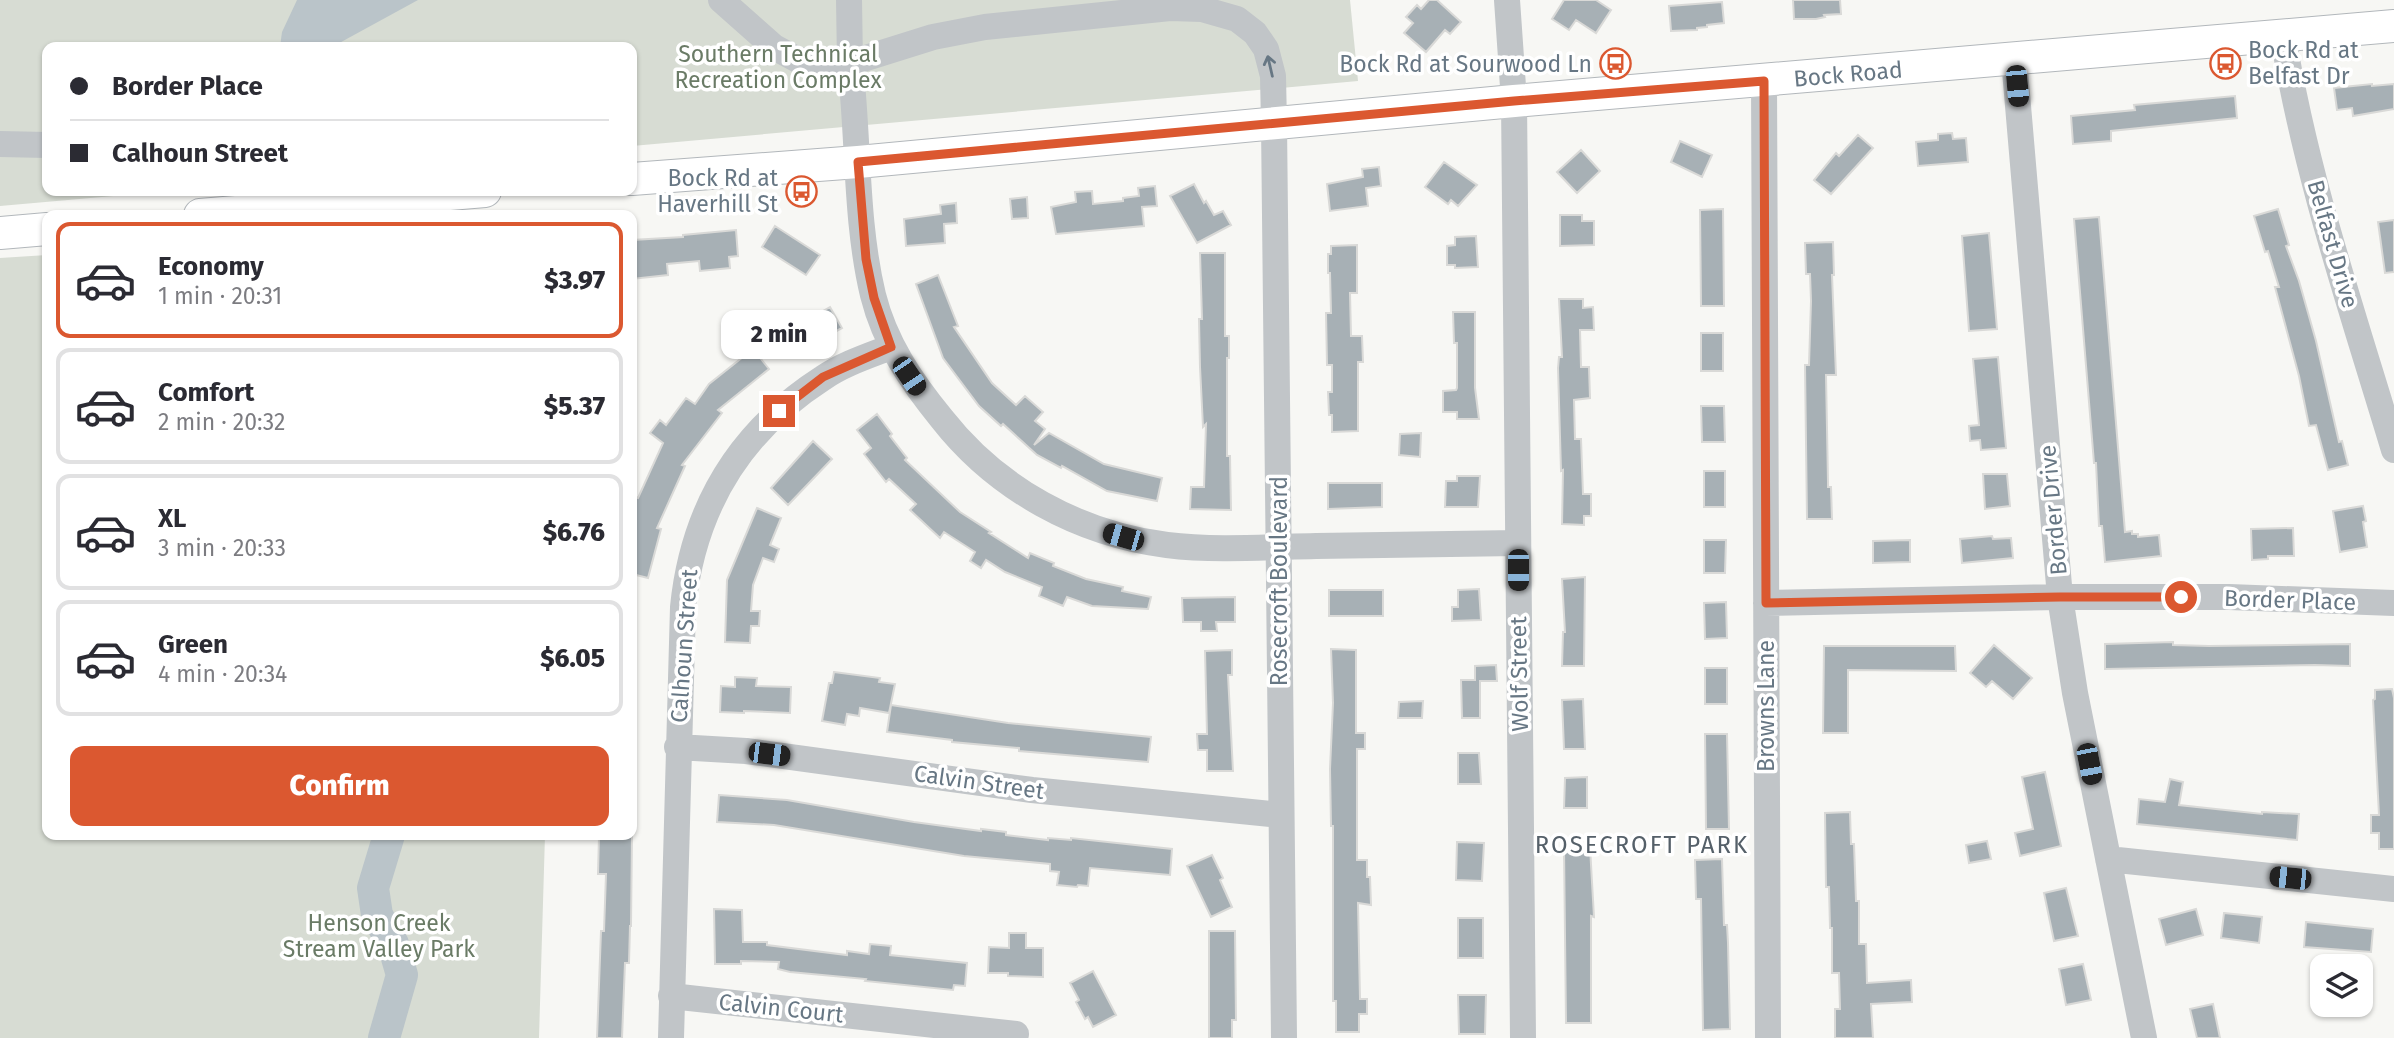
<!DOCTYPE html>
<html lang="en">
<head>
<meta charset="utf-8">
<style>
	body { margin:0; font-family:"Fira Sans",sans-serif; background:#f2f2f3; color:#2b2b33; height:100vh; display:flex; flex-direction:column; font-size:26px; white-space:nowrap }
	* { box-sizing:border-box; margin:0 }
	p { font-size:23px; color:#7c7c81 }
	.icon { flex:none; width:38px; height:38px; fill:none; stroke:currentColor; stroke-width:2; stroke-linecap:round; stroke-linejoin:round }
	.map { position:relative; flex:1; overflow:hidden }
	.drawer { position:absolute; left:42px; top:210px; width:595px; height:630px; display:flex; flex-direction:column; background:#fff; border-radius:14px; box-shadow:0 2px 5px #0004 }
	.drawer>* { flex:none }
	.hud { position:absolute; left:42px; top:42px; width:595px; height:154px; border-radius:14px; box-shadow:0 2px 5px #0004; display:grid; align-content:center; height:154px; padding:0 28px; background:#fff }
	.buttons { position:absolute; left:2310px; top:954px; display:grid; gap:14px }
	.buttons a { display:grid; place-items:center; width:63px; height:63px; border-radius:14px; background:#fff; box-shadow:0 2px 5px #0004; font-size:35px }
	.end { position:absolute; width:32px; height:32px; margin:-16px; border:9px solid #db5830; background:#fff; box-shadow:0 0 0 4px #fff }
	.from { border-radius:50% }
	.bubble { position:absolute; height:49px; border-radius:14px; background:#fff; box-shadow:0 2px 5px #0004; font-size:23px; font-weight:800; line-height:49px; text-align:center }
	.car { position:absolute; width:21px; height:42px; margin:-21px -10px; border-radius:9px; box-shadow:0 0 5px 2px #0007; background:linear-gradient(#222 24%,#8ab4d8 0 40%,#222 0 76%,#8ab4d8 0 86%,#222 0) }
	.hud b { display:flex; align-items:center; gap:24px; height:66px; font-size:26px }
	.hud b+b { border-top:2px solid #e1e1e2 }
	.hud i { width:18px; height:18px; background:#2b2b33 }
	ul { padding:12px 0 0; list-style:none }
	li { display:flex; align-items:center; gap:21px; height:116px; margin:0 14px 10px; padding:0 14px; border:4px solid #e1e1e2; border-radius:14px }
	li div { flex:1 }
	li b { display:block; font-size:26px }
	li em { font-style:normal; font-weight:800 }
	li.current { border-color:#db5830 }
	li>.icon { width:63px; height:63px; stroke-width:1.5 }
	.action { display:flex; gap:14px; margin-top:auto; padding:14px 28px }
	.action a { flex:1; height:80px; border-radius:14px; background:#db5830; color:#fff; font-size:28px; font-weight:800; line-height:80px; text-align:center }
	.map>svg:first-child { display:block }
	.green { fill:#d7dcd3 }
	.water { fill:#bac4c9 }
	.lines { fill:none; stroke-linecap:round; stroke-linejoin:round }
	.river { stroke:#bac4c9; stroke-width:32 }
	.building { fill:#a7b0b5; stroke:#d9d9d7; stroke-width:2 }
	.major-casing { stroke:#b2b7bb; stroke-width:34 }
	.minor { stroke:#c1c5c8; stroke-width:26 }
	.major { stroke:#fff; stroke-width:32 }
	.oneway { stroke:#677784 }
	.route { stroke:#db5830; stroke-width:9 }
	.labels { text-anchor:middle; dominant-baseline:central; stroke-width:7; stroke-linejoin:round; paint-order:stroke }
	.poi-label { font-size:23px; fill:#677784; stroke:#fff; text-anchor:end }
	.park-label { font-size:23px; fill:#6a7b66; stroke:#fff }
	.street-label { font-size:23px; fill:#677784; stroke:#fff }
	.neighbourhood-label { font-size:24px; letter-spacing:2px; fill:#556069; stroke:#fff }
</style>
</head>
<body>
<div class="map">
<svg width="2394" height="1038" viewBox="0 0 2394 1038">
	<rect width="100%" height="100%" fill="#f7f7f4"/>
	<path class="green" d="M0 0H1350L1358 81 632 146V47H47V191H170L0 206Z
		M47 255V835H545L539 1038H0V258Z"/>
	<path class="water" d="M297 0H418L332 47H280L282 32Z"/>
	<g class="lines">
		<path class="river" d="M384 1038 402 975 393 944 377 915 373 888 389 835"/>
	</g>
	<path class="building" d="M1429 0H1437L1461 22 1450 34 1445 30 1426 52 1404 33 1413 23 1406 17 1417 5 1421 9Z
		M1564 0H1596L1611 10 1596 33 1576 20 1569 30 1552 19Z
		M1793 0H1840L1841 14 1824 15 1825 17 1816 19H1794Z
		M1722 2 1724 23 1707 25V27L1697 28V30L1671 31 1669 6Z
		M2372 84V86L2394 84V109L2353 116 2352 108 2337 110 2334 88Z
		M2235 96 2237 118 2111 131V141L2073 144 2071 116 2135 110 2134 105Z
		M1952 133 1953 139 1966 138 1968 162 1918 166 1916 142 1938 140V134Z
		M1858 135 1873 148 1831 194 1814 180 1836 153 1839 156Z
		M1680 141 1712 155 1702 177 1671 162Z
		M1581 150 1600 171 1577 193 1557 172Z
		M1444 162 1477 185 1458 206 1451 200 1448 204 1425 187Z
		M1379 167 1381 186 1366 188 1368 206 1330 211 1327 184 1363 177 1362 169Z
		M1194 184 1204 203 1206 201 1214 215 1223 211 1231 225 1197 243 1170 196Z
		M1155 186 1157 206 1142 207 1144 226 1056 234 1051 207 1076 202 1075 192 1092 191 1093 204 1123 201V198L1139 196 1138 188Z
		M1027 197 1028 218 1012 219 1010 199Z
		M956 203 957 223 944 224 945 243 906 246 904 219 941 214 940 205Z
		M1723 209 1724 306H1701L1700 210Z
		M2278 209 2289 245 2286 246 2299 281 2316 341 2339 442 2342 441 2348 465 2328 470 2316 425 2309 426 2299 376 2275 287H2279L2268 251 2265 252 2254 216Z
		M1560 215H1582V221H1594V245L1560 246Z
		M2099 217 2125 532 2132 531V534H2138V537L2159 535 2161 556 2105 562 2102 526H2099L2096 463H2094L2074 219Z
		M2394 220V272L2385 273 2378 222Z
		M775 226 820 255 806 275 762 247Z
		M736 230 738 256 729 257 730 268 700 271 699 261 667 264 668 275 632 279V240L683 237V235Z
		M1989 233 1997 329 1969 331 1962 236Z
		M1476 236 1478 267 1455 268V265H1447V246L1455 245V237Z
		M1833 242 1834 275H1832L1836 375H1826L1828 482V487H1831L1832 519H1807L1805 365H1809L1811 301 1810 274H1806L1805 243Z
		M1357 245V293H1350L1351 336H1362L1363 362H1358V431L1332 432V415H1329L1328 392H1332V365H1327L1326 313H1331L1330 273H1328V254H1331V246Z
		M1200 253H1225V336H1229V358H1227V456H1230L1231 510 1190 509 1191 487H1204L1206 424 1203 427 1200 367 1199 319H1202Z
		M938 275 958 326 954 327 992 383 1016 405 1025 396 1043 412 1035 421 1045 429 1034 445 1049 433 1104 464 1162 478 1157 501 1107 491 1062 466 1061 468 1037 455 1003 424 1001 426 979 406 943 358 916 284Z
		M1559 299H1583V308L1593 307 1594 330H1580L1581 367H1589L1590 398 1574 400 1575 439H1581L1583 494H1591V516H1584V525L1562 524 1563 470 1561 471 1558 368 1559 357H1562Z
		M830 307 842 328 795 354 779 323 794 314 800 324Z
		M1453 312H1475V388L1479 419H1457V412H1443V391L1456 390 1457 388V343H1454Z
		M1701 333H1723V371H1701Z
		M753 349 769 369 718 410 722 413 682 465 685 466 657 528 661 529 648 578 632 574V496L638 498 663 443 650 433 660 420 666 425 686 398 695 404 709 384Z
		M1998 357 2006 448 1981 450 1980 440 1970 441 1969 426 1979 425 1973 359Z
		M1701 406H1724L1725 442H1702Z
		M877 414 892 434 890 436 907 458 905 460 960 512 991 532 989 533 1028 558 1030 553 1054 563 1053 566 1086 579 1123 587 1122 591 1151 597 1148 609 1092 606 1067 597 1063 606 1039 596 1042 587 1005 572 986 560 981 568 970 561 975 552 944 532 940 538 910 510 916 504 889 479 886 482 864 454 871 448 857 430Z
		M1421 433 1420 457 1399 455 1400 434Z
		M813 441 832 459 788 505 771 488Z
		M1704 471H1725V507H1704Z
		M1983 474H2007L2010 506 1985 509Z
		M1457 476H1480L1478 507H1445L1446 481H1457Z
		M1328 483H1382V507L1328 509Z
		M2363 506 2366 521 2363 522 2367 547 2340 552 2333 511Z
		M757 508 781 518 770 545 779 549 774 562 763 558 753 585 751 611H760L759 626H751L750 643 725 642 727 580Z
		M2293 528 2294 556H2268V559L2252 560 2251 529Z
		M1992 536 1993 539 2011 538 2013 558 1962 563 1960 539Z
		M1704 540H1726L1725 573H1704Z
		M1910 540V562L1873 563V541Z
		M1585 577 1584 666H1562L1563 632H1565L1562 579Z
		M1479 589 1481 620 1452 621V607H1458V590Z
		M1329 590H1383V616H1329Z
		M1235 597V622H1216L1217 631H1201V622H1183L1182 598Z
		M1726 602 1727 638 1705 639 1704 603Z
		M2173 642V645L2209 646 2350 644V666L2315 665 2105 669V644Z
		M1994 645 2032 678 2013 699 1992 681 1986 687 1970 673Z
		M1824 646H1955L1956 671 1848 670V733H1823Z
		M1331 649 1356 650V733H1365V749H1357V860H1367V877H1370L1371 905 1358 903 1360 999H1367V1014H1359V1032H1336V1001H1333V826H1331L1330 769 1333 703Z
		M1232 650V675H1228L1233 771H1207V750H1198L1197 734H1207L1205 651Z
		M1496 665 1497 681H1480V718H1462L1461 680H1475V666Z
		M1705 668H1727V704H1705Z
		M834 672 880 678 879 682 895 684 889 713 860 708 859 716 847 714 845 725 822 721 829 683H832Z
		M735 677 757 678 756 686 791 687 790 713 744 711V713L720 712 721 686 735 687Z
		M2392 689 2394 698V849H2379V833H2371V815H2379L2373 700 2375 699V690Z
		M1583 699 1585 749H1564L1562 700Z
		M1423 701 1422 718H1398L1399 702Z
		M891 705 1008 723 1151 737 1148 762 1019 751V748L952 742V740L887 732Z
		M1705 734H1727L1729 829H1706Z
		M1458 753H1479L1481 784H1458Z
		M2045 772 2061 846 2020 856 2015 833 2033 829 2022 777Z
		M1587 777V808H1564L1565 778Z
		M2170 779 2183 782 2179 805 2262 814V812L2299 814 2297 840 2137 824 2139 799 2165 802Z
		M719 795 787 800 914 822 981 831V829L1006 832V835L1048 840V838L1071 840V838L1172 849 1170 875 1090 868 1088 886 1078 885 1077 887 1057 885 1059 872 1050 871V864L964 856 774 825 717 822Z
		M1850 812 1851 844H1854L1856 901H1859V944H1866L1867 983 1911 980 1912 1002 1871 1004 1873 1038H1835V1009H1840L1839 973H1832V928H1830L1829 887H1826L1825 813Z
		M599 835H632L631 926H630L629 963H625L622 1038H597L601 931H604L606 874H598Z
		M1987 841 1991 859 1969 863 1966 845Z
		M1457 842 1484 843 1482 881 1456 880Z
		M1590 847 1594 917 1591 916V1023H1566L1564 848Z
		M1212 855 1223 878 1220 880 1232 907 1211 917 1187 866Z
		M1722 859 1724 925H1727L1728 943 1730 1029 1703 1030 1701 899H1696L1695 860Z
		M2066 888 2078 936 2054 941 2044 893Z
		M714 909 742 910 743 942H767V945L847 955V951L869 954 870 944 891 946 890 955 967 963 965 986 954 985 953 990 865 981 866 979 790 972 778 969 779 962 741 961V964H715Z
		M2196 909 2203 935 2166 945 2159 919Z
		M2224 913 2262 917 2259 943 2221 938Z
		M1458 918H1483V958H1458Z
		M2306 922 2373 929 2371 952 2304 947Z
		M1209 931H1235L1236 1020H1232V1038H1209Z
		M1009 933H1026V948H1043V977L1008 976V973H988L989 947 1009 948Z
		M2083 964 2091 1000 2066 1005 2059 969Z
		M1093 971 1116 1015 1093 1027 1088 1017 1085 1019 1076 1002 1079 1000 1070 983Z
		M1458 995H1486L1485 1034H1459Z
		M2213 1004 2220 1038H2197L2190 1009Z"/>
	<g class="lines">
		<defs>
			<path id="major" d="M632 179 858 162 1514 101 2394 26
				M200 215 485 191
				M0 233 47 229"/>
		</defs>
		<use href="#major" class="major-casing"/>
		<path class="minor" d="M721 0 774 47 798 60 850 63 849 0
			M1507 0 1514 101 1523 1038
			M2283 36C2306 177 2353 313 2394 450
			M2014 59 2060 597 2075 693 2144 1038
			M1764 81 1768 1038
			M0 144 47 145
			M1766 603 2060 597H2229L2394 603
			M677 747 746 751 1032 790 1281 815
			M2108 859 2394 889
			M671 996 1016 1034
			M671 1038 683 607C693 508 739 432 823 378 843 364 868 356 891 347
			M1284 1038 1274 124 1273 76 1266 49 1255 33 1237 19 1202 9 1170 8 985 27 933 37 850 63C859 140 855 220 873 295 885 343 911 381 942 419 997 489 1079 534 1167 545 1214 551 1269 547 1316 546 1383 545 1450 544 1517 543"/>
		<use href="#major" class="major"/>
	</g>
	<defs><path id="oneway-shaft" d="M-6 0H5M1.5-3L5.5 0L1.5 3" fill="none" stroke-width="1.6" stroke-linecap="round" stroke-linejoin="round" transform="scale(1.75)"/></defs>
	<use class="oneway" href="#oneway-shaft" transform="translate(1270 66) rotate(-103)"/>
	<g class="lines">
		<path class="route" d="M779 411 823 377 891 347 874 298 866 259 858 162 1514 101 1764 81 1766 603 2060 597H2181"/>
	</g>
	<defs>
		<symbol id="bus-ring" viewBox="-11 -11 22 22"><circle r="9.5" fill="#fff" stroke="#db5830" stroke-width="1.5"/><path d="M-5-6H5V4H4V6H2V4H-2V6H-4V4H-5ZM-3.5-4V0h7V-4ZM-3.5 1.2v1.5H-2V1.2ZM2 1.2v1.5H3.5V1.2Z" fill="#db5830"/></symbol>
	</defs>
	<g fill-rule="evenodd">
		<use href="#bus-ring" x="2208" y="46" width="35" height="35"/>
		<use href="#bus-ring" x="1598" y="46" width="35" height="35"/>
		<use href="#bus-ring" x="784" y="174" width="35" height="35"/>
	</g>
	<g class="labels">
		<g class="poi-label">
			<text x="2248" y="50" text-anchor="start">Bock Rd at<tspan x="2248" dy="26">Belfast Dr</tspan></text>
			<text x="1592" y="64">Bock Rd at Sourwood Ln</text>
			<text x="778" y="178">Bock Rd at<tspan x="778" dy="26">Haverhill St</tspan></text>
		</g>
		<g class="park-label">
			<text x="778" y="54">Southern Technical<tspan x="778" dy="26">Recreation Complex</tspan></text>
			<text x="379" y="923">Henson Creek<tspan x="379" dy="26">Stream Valley Park</tspan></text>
		</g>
		<g class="street-label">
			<text transform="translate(1848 74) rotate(-5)">Bock Road</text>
			<text transform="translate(2333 244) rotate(74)">Belfast Drive</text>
			<text transform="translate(2053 510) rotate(-95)">Border Drive</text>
			<text transform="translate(1279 581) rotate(-90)">Rosecroft Boulevard</text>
			<text transform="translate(2290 600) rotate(2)">Border Place</text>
			<text transform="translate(684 646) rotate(-86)">Calhoun Street</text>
			<text transform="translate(1519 674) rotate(-91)">Wolf Street</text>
			<text transform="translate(1766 706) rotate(-90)">Browns Lane</text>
			<text transform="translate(979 782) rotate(8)">Calvin Street</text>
			<text transform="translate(781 1008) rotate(6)">Calvin Court</text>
		</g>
		<g class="neighbourhood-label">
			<text x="1642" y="845">ROSECROFT PARK</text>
		</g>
	</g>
</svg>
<div class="buttons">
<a><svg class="icon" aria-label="layers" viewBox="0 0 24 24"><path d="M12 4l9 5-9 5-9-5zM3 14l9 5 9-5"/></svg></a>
</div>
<i class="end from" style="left:2181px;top:597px"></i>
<i class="end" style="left:779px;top:411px"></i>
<div class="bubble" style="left:721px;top:310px;width:116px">2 min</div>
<i class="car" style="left:2017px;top:86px;rotate:175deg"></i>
<i class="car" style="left:909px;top:376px;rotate:146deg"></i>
<i class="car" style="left:1123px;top:537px;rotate:286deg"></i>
<i class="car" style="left:1518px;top:570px;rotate:180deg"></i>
<i class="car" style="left:769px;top:754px;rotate:97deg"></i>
<i class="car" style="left:2089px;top:764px;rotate:169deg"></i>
<i class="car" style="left:2290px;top:878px;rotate:276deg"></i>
<div class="hud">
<b><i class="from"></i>Border Place</b>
<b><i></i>Calhoun Street</b>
</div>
<section class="drawer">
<ul>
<li class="current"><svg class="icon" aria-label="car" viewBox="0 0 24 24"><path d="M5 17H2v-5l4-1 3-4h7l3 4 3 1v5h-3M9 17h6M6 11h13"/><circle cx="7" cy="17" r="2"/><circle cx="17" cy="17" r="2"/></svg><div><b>Economy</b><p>1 min · 20:31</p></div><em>$3.97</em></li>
<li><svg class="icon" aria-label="car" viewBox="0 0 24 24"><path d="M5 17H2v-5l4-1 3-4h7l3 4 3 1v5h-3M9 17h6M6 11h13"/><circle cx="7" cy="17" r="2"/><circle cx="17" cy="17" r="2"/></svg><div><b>Comfort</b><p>2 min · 20:32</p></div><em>$5.37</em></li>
<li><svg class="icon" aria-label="car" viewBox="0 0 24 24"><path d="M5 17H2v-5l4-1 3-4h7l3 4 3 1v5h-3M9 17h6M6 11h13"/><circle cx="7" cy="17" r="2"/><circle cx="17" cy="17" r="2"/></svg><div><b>XL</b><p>3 min · 20:33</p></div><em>$6.76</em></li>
<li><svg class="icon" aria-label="car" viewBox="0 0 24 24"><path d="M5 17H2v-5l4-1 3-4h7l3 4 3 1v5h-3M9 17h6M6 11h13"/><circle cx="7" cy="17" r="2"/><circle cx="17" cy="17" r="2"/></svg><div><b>Green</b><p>4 min · 20:34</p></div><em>$6.05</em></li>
</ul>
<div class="action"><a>Confirm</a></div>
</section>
</div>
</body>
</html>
